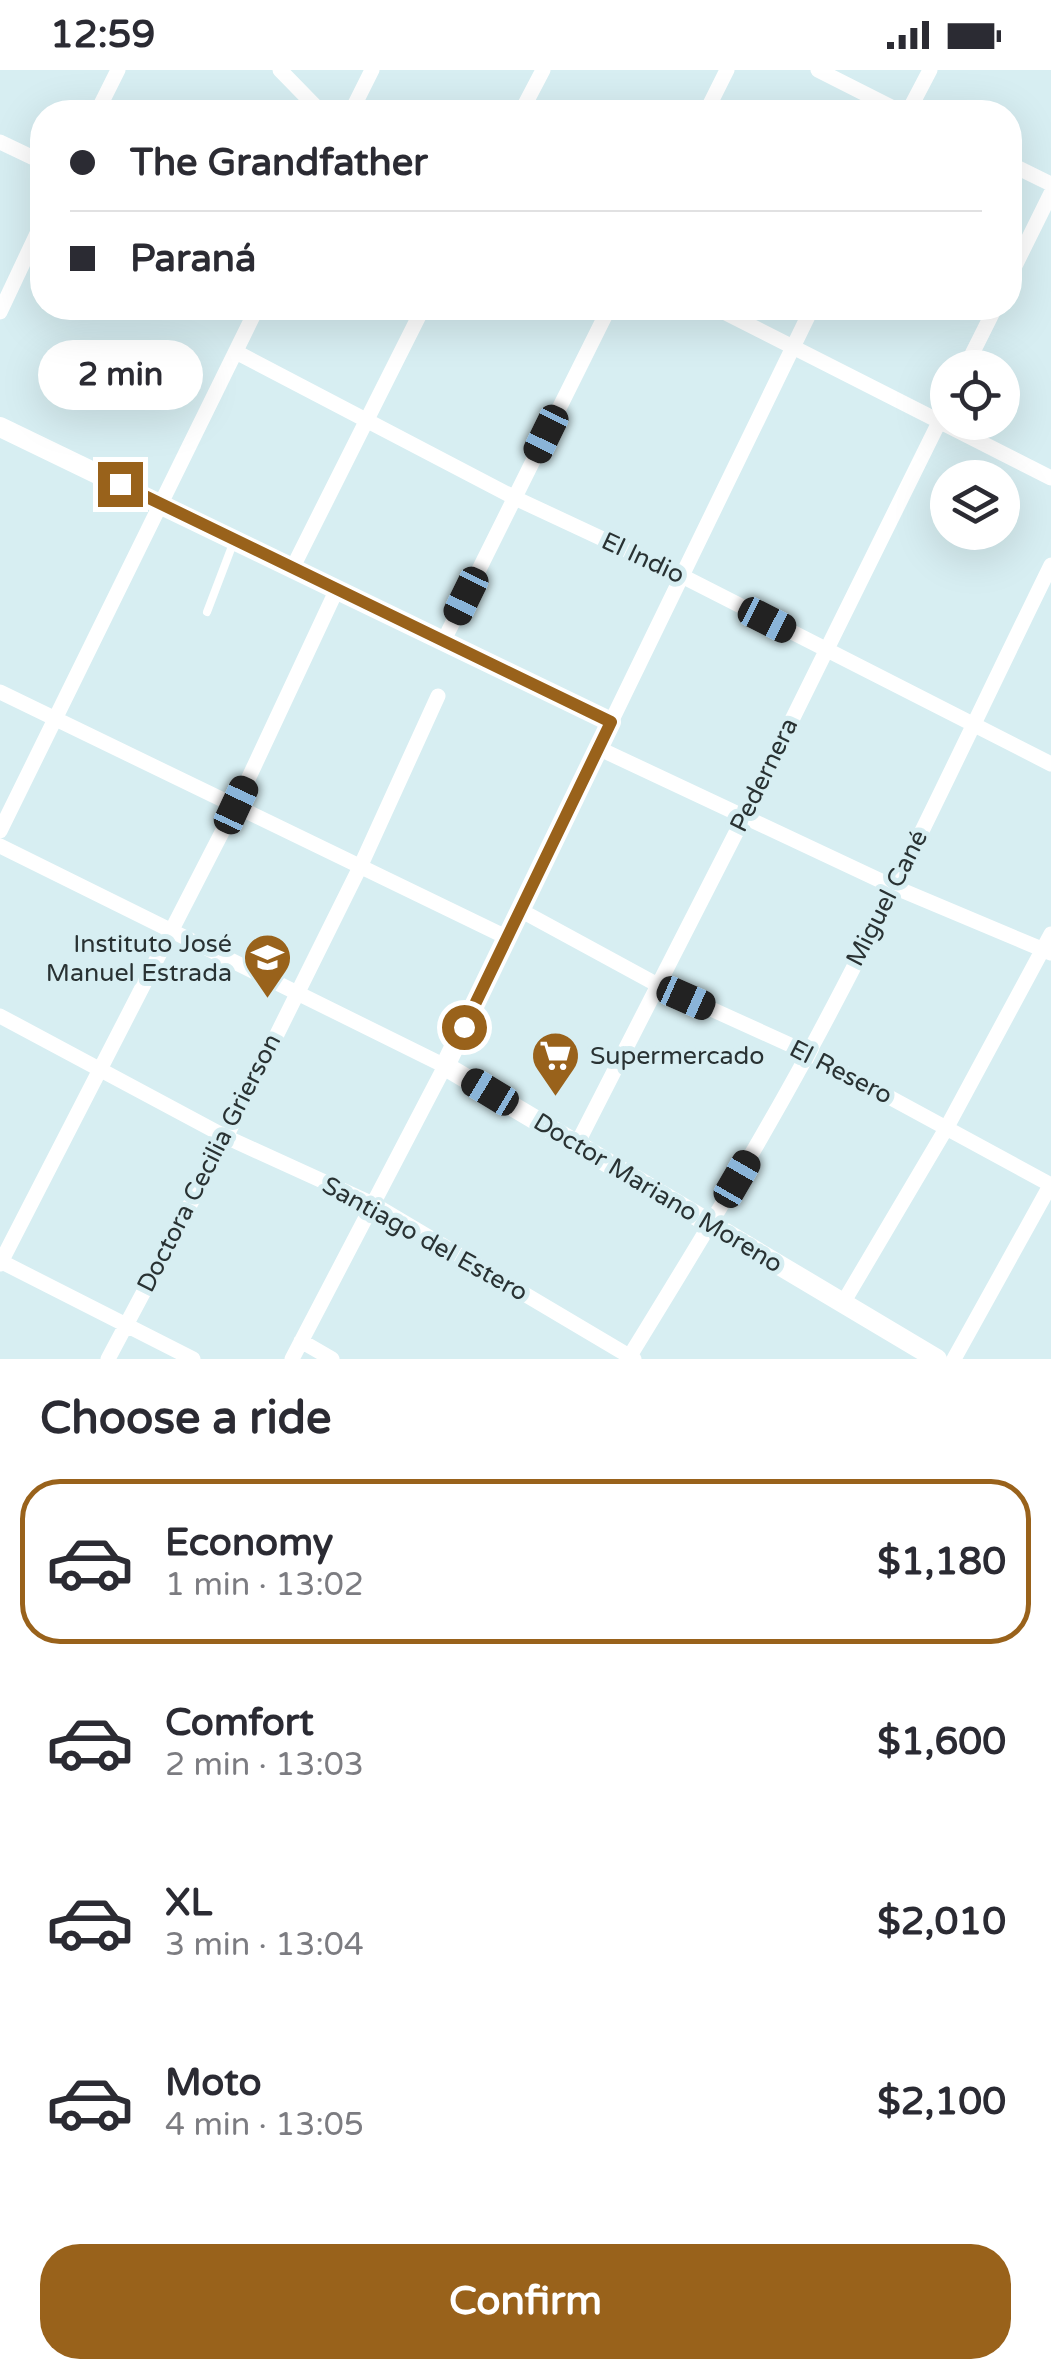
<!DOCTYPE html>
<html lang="en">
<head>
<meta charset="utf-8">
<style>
	body { margin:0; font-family:"Varela Round",sans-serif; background:#f2f2f3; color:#2b2b33; height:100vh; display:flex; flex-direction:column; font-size:38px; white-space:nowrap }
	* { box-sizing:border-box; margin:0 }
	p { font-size:32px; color:#7c7c81 }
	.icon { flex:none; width:55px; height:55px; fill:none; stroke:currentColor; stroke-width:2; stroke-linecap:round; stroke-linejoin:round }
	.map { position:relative; height:1289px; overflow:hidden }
	.sheet { display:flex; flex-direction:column; background:#fff; flex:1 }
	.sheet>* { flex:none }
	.guide { position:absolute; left:30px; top:30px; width:992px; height:220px; border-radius:40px; box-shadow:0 10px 40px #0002; display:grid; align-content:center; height:220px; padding:0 40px; background:#fff }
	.buttons { position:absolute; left:930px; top:280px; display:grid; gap:20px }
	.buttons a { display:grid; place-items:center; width:90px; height:90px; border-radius:50%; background:#fff; box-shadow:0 10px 40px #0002; font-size:50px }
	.end { position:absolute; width:45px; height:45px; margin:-22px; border:12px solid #99621b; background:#fff; box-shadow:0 0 0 5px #fff }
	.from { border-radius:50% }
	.bubble { position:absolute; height:70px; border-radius:35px; background:#fff; box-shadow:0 10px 40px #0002; font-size:32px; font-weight:800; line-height:70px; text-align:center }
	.car { position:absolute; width:30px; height:60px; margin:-30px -15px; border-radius:12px; box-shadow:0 0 8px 2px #0007; background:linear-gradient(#222 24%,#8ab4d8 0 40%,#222 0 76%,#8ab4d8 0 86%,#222 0) }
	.guide b { display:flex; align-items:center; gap:35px; height:95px; font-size:38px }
	.guide b+b { border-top:2px solid #e1e1e2 }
	.guide i { width:25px; height:25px; background:#2b2b33 }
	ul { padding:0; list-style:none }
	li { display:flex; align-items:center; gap:30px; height:165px; margin:0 20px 15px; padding:0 20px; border:5px solid transparent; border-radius:40px }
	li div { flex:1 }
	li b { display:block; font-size:38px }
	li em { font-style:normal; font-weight:800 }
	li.current { border-color:#99621b }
	li>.icon { width:90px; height:90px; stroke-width:1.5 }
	h2 { padding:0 40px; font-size:45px; line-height:120px }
	.cta { display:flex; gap:20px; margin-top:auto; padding:20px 40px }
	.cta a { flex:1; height:115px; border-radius:40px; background:#99621b; color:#fff; font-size:40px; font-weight:800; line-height:115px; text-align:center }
	.status { display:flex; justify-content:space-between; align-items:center; height:70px; padding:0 50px; background:#fff; direction:ltr }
	.status svg { height:28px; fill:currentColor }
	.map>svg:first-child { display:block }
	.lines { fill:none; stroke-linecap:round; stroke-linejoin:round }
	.lane { stroke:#fff; stroke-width:8 }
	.street { stroke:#fff; stroke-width:15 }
	.secondary { stroke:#fff; stroke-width:20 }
	.route { stroke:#99621b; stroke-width:12 }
	.labels { text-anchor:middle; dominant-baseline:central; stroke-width:10; stroke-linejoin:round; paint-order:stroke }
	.street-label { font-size:25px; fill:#293233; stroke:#d7eef2 }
	.poi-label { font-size:25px; fill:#293233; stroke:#d7eef2; text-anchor:end }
</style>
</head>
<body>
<div class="status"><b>12:59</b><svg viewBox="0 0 49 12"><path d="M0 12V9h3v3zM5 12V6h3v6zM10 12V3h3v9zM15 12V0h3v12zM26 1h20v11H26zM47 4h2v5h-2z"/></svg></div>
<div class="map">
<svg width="1051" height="1289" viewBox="0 0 1051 1289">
	<rect width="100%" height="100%" fill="#d7eef2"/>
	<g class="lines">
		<path class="lane" d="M207 542 234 471"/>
		<path class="street" d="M280 0 321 42
			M818 0 901 42
			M97 42 118 0
			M351 42 372 0
			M521 42 543 0
			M706 42 727 0
			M908 42 930 0
			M0 72 42 92
			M1010 94 1051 114
			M1010 206 1051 123
			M716 238 1051 408
			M0 242 42 153
			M236 282 515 428 682 506 1051 694
			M965 298 995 238
			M293 497 423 238
			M444 570 609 238
			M0 622 506 867
			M611 652 812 238
			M600 679 894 817 1051 883
			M0 761 257 238
			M0 776 445 996 292 1289
			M520 840 656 914 808 983 1051 1115
			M0 946 226 1067 373 1134 634 1289
			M577 1074 744 747 948 334
			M0 1191 193 1289
			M0 1194 236 735 337 519
			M843 1233 947 1057 1051 864
			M301 1271 332 1289
			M108 1289 226 1067 361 795 438 626
			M628 1289C690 1188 752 1087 809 982 895 823 971 658 1051 495
			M954 1289 1051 1114"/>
		<path class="secondary" d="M0 357 611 652 445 996 937 1289"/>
	</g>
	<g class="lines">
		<path class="route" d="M120 414 611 652 464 957"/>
	</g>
	<defs>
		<symbol id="school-pin" viewBox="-11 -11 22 30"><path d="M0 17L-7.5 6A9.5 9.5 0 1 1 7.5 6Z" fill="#99621b" stroke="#d7eef2"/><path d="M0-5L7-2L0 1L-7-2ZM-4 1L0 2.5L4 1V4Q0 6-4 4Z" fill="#fff"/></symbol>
		<symbol id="supermarket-pin" viewBox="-11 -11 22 30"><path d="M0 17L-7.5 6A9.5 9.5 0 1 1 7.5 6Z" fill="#99621b" stroke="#d7eef2"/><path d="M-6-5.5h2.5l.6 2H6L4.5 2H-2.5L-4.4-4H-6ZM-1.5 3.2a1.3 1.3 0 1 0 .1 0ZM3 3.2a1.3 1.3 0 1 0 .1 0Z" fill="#fff"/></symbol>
	</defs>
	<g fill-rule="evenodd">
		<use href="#school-pin" x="240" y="860" width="55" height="75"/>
		<use href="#supermarket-pin" x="528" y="958" width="55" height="75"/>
	</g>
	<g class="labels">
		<g class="street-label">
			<text transform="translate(643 488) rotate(25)">El Indio</text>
			<text transform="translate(764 705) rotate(-64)">Pedernera</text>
			<text transform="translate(887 828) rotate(-63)">Miguel Cané</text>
			<text transform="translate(841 1002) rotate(27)">El Resero</text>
			<text transform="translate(209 1093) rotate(-63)">Doctora Cecilia Grierson</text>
			<text transform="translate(658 1123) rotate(31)">Doctor Mariano Moreno</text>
			<text transform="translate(425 1169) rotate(29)">Santiago del Estero</text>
		</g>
		<g class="poi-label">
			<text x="232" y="874">Instituto José<tspan x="232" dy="29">Manuel Estrada</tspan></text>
			<text x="590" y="986" text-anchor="start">Supermercado</text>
		</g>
	</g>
</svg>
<div class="buttons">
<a><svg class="icon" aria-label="locate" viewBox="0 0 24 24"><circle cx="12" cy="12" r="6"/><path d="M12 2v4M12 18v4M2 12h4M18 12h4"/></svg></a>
<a><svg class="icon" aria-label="layers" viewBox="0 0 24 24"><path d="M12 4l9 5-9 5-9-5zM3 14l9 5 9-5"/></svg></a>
</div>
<i class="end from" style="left:464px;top:957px"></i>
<i class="end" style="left:120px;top:414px"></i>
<div class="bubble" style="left:38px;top:270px;width:165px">2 min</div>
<i class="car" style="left:546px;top:364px;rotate:206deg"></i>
<i class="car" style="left:466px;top:526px;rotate:206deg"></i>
<i class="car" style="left:767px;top:550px;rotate:117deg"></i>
<i class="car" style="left:236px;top:735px;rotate:25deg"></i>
<i class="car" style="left:686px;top:928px;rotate:114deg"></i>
<i class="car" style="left:490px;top:1022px;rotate:301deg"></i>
<i class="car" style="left:737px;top:1109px;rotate:30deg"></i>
<div class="guide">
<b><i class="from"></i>The Grandfather</b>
<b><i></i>Paraná</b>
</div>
</div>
<section class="sheet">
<h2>Choose a ride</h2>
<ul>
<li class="current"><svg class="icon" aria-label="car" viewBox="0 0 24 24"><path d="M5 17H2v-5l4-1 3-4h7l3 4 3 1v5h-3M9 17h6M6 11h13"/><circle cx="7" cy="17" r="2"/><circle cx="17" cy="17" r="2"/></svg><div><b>Economy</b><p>1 min · 13:02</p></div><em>$1,180</em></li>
<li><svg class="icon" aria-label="car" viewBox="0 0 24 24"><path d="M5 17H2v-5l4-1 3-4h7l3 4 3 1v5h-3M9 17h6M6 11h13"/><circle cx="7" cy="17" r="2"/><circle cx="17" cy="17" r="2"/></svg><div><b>Comfort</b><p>2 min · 13:03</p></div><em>$1,600</em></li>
<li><svg class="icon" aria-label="car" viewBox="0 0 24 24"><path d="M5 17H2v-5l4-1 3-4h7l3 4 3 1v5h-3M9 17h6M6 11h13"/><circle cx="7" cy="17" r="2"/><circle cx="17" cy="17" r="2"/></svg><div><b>XL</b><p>3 min · 13:04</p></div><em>$2,010</em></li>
<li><svg class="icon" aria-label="car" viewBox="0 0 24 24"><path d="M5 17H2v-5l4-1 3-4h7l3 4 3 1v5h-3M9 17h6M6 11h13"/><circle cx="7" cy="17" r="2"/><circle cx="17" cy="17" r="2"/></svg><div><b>Moto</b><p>4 min · 13:05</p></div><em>$2,100</em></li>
</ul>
<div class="cta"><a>Confirm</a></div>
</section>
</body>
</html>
